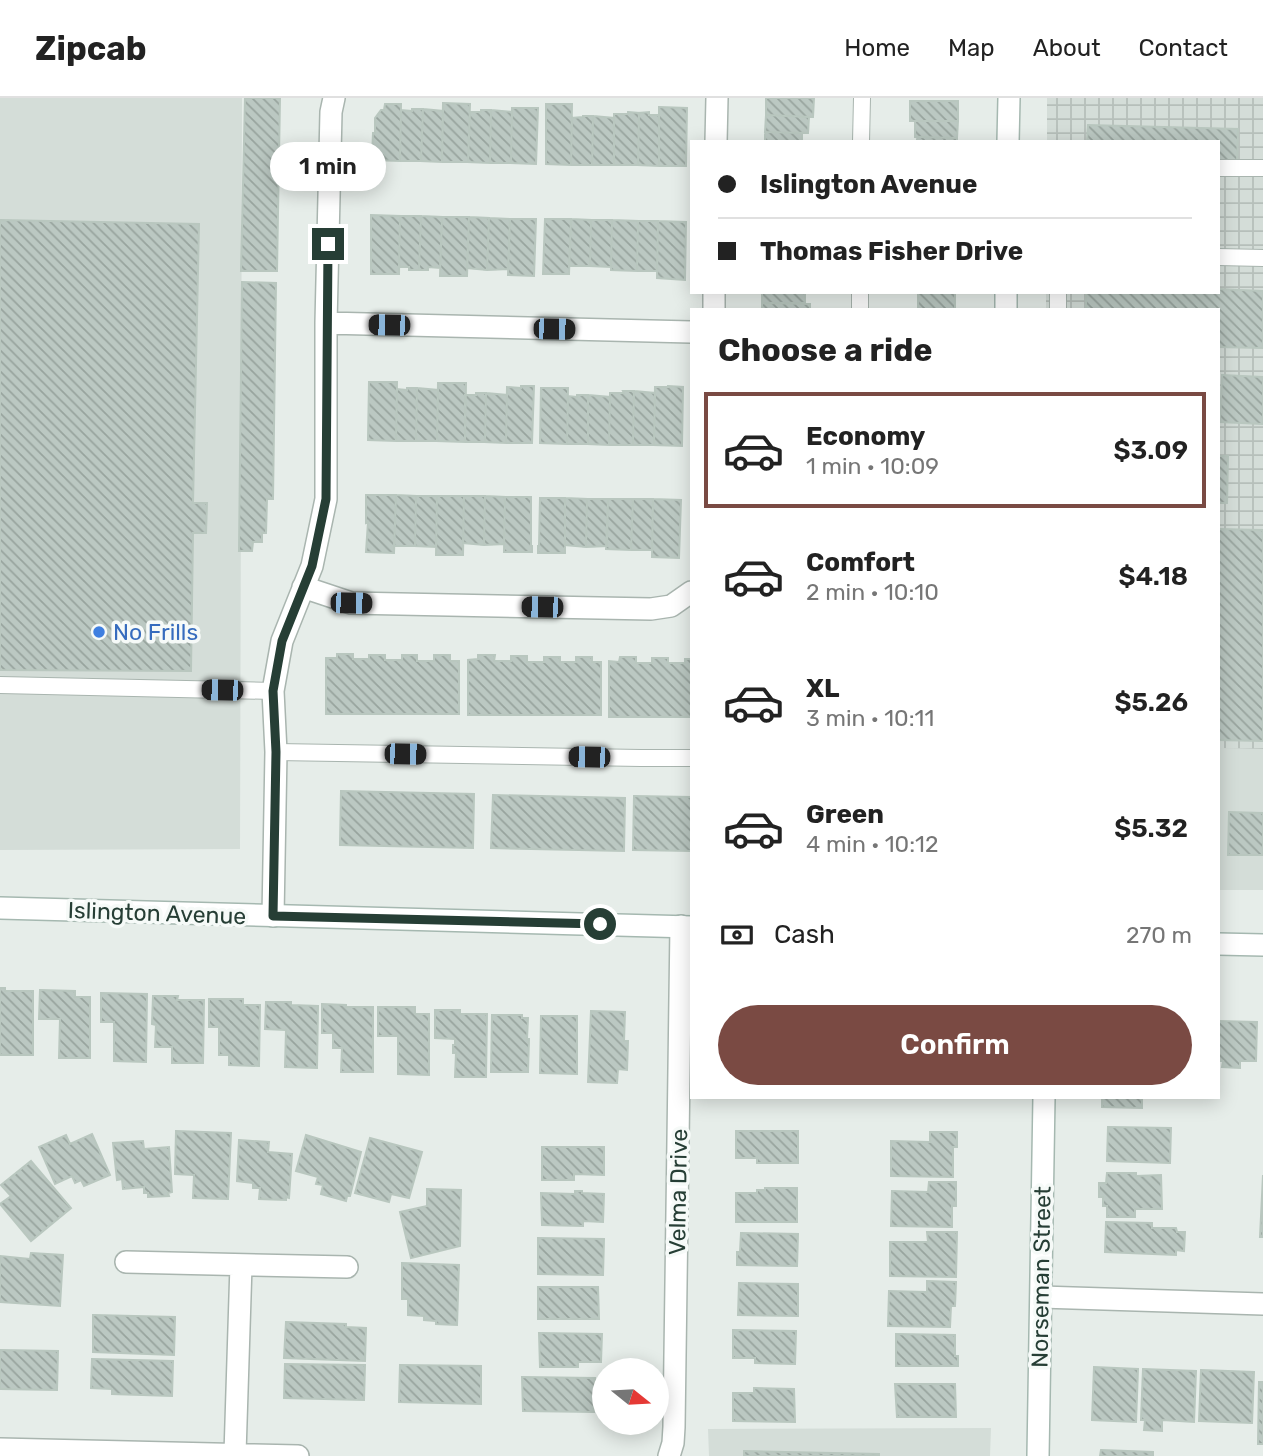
<!DOCTYPE html>
<html lang="en">
<head>
<meta charset="utf-8">
<style>
	body { margin:0; font-family:Rubik,sans-serif; background:#f2f2f2; color:#222; height:100vh; display:flex; flex-direction:column; font-size:26px; white-space:nowrap }
	* { box-sizing:border-box; margin:0 }
	p { font-size:23px; color:#767676 }
	.icon { flex:none; width:38px; height:38px; fill:none; stroke:currentColor; stroke-width:2; stroke-linecap:round; stroke-linejoin:round }
	.map { position:relative; flex:1; overflow:hidden }
	.panel { position:absolute; left:690px; top:210px; width:530px; height:791px; display:flex; flex-direction:column; background:#fff; border-radius:0px; box-shadow:0 4px 18px #0003 }
	.panel>* { flex:none }
	.hud { position:absolute; left:690px; top:42px; width:530px; height:154px; border-radius:0px; box-shadow:0 4px 18px #0003; display:grid; align-content:center; height:154px; padding:0 28px; background:#fff }
	.needle { width:46px; rotate:108deg }
	.controls { position:absolute; left:592px; top:1260px; display:grid; gap:14px }
	.controls a { display:grid; place-items:center; width:77px; height:77px; border-radius:50%; background:#fff; box-shadow:0 4px 18px #0003; font-size:35px }
	.end { position:absolute; width:32px; height:32px; margin:-16px; border:9px solid #263e35; background:#fff; box-shadow:0 0 0 4px #fff }
	.from { border-radius:50% }
	.bubble { position:absolute; height:49px; border-radius:24px; background:#fff; box-shadow:0 4px 18px #0003; font-size:23px; font-weight:600; line-height:49px; text-align:center }
	.car { position:absolute; width:21px; height:42px; margin:-21px -10px; border-radius:9px; box-shadow:0 0 5px 2px #0007; background:linear-gradient(#222 24%,#8ab4d8 0 40%,#222 0 76%,#8ab4d8 0 86%,#222 0) }
	.hud b { display:flex; align-items:center; gap:24px; height:66px; font-size:26px }
	.hud b+b { border-top:2px solid #e0e0e0 }
	.hud i { width:18px; height:18px; background:#222 }
	ul { padding:0; list-style:none }
	li { display:flex; align-items:center; gap:21px; height:116px; margin:0 14px 10px; padding:0 14px; border:4px solid transparent; border-radius:0px }
	li div { flex:1 }
	li b { display:block; font-size:26px }
	li em { font-style:normal; font-weight:600 }
	li.current { border-color:#7a4a43 }
	li>.icon { width:63px; height:63px; stroke-width:1.5 }
	h2 { padding:0 28px; font-size:32px; line-height:84px }
	.pay { display:flex; align-items:center; gap:18px; height:77px; padding:0 28px; font-size:26px }
	.pay p { margin-inline-start:auto }
	.button { display:flex; gap:14px; margin-top:auto; padding:14px 28px }
	.button a { flex:1; height:80px; border-radius:42px; background:#7a4a43; color:#fff; font-size:28px; font-weight:600; line-height:80px; text-align:center }
	header { display:flex; align-items:center; gap:42px; box-sizing:border-box; height:98px; padding:0 35px; background:#fff; border-bottom:2px solid #e0e0e0 }
	header strong { font-size:33px }
	nav { display:flex; gap:38px; margin-inline-start:auto; font-size:24px }
	.map>svg:first-child { display:block }
	.built { fill:#d4ddd8 }
	.industrial { fill:url(#industrial-grid) }
	.building { fill:url(#building-back-hatch); stroke:#b9c7bf; stroke-width:2 }
	.lines { fill:none; stroke-linecap:round; stroke-linejoin:round }
	.lane-casing { stroke:#a9b5af; stroke-width:18 }
	.street-casing { stroke:#a9b5af; stroke-width:24 }
	.secondary-casing { stroke:#a5b8b0; stroke-width:24 }
	.lane { stroke:#fff; stroke-width:16 }
	.street { stroke:#fff; stroke-width:21 }
	.secondary { stroke:#fff; stroke-width:21 }
	.route { stroke:#263e35; stroke-width:9 }
	.shop-dot { fill:#3f7fe0; stroke:#f6faf8; stroke-width:2.5 }
	.labels { text-anchor:middle; dominant-baseline:central; stroke-width:7; stroke-linejoin:round; paint-order:stroke }
	.shop-label { font-size:23px; fill:#366cbe; stroke:#f6faf8; text-anchor:start }
	.street-label { font-size:23px; fill:#263e35; stroke:#f6faf8 }
</style>
</head>
<body>
<header>
<strong>Zipcab</strong>
<nav><a>Home</a><a>Map</a><a>About</a><a>Contact</a></nav>
</header>
<div class="map">
<svg width="1263" height="1358" viewBox="0 0 1263 1358">
	<defs>
		<pattern id="industrial-grid" width="8" height="8" patternUnits="userSpaceOnUse" patternTransform="scale(1.75)"><rect width="8" height="8" fill="#d4ddd8"/><path d="M0 4h8M4 0v8" fill="none" stroke="#b6bfba"/></pattern>
		<pattern id="building-back-hatch" width="6" height="6" patternUnits="userSpaceOnUse" patternTransform="scale(1.75)"><rect width="6" height="6" fill="#bbc8c2"/><path d="M-1 5l2 2M0 0l6 6M5-1l2 2" fill="none" stroke="#98a49e"/></pattern>
	</defs>
	<rect width="100%" height="100%" fill="#e6ede9"/>
	<path class="built" d="M0 0H242L240 751 0 752Z
		M1218 650 1263 651V792H1218Z
		M991 1330 990 1358H709L708 1331Z"/>
	<path class="industrial" d="M1047 0H1263V651L1218 650V212H1046V194H1218V44H1047Z"/>
	<path class="building" d="M245 0H280L277 173H241Z
		M766 0H814L813 19 766 17Z
		M910 3H958V23H910Z
		M443 5 470 6 468 64H442Z
		M385 6H401L400 63 373 62 374 60H372L373 35H375V20L381 12H384Z
		M546 6H572L571 67 546 66Z
		M659 9 687 10 686 68H659Z
		M512 10H538L536 66 511 65Z
		M412 11H423L421 63H400L401 12 412 13Z
		M423 11 443 13 442 64 421 63Z
		M481 12H491L490 65 468 64 470 14H481Z
		M491 12 512 14 511 65H490Z
		M628 14 639 15 638 67H614V16H628Z
		M649 14V17H659V68L638 67 639 15Z
		M766 17 809 19 808 35 765 34Z
		M583 18H593L592 67H571L572 20 583 19Z
		M593 18 614 20V67H592Z
		M915 23H958L957 40 915 39Z
		M1088 27 1238 31 1237 66 1218 65V44H1087Z
		M765 34 802 35V44H765Z
		M917 39 957 40V44H917Z
		M371 117 400 118 399 176H371Z
		M400 118H421L419 172H409V169H399Z
		M421 118 442 119 440 170 428 169V172H419Z
		M442 119H469L467 178H440Z
		M469 119 489 120 487 172 467 170Z
		M489 120 510 121 508 171 487 172Z
		M510 121H536L534 178 508 177Z
		M545 121H571L569 176H543Z
		M571 121 591 122 590 168H569Z
		M0 122 199 126 193 405H207L206 435H193L191 573 0 572Z
		M591 122H612L611 169 590 168Z
		M612 122 638 123 637 173 611 172Z
		M638 123H658L657 173H637Z
		M658 123 686 124 685 182 657 180Z
		M242 184 276 185 273 401H267L266 435H262V444H253L252 453H239Z
		M1218 191 1263 193V250L1218 249V212H1086V194H1218Z
		M762 194H805V205H762Z
		M918 195H955V211H918Z
		M762 205 810 206V212H762Z
		M1222 277 1263 279V326L1220 324Z
		M369 284H397L396 343 368 342Z
		M438 285H466L465 344 437 343Z
		M521 288H534L532 345H506L507 289 521 290Z
		M668 288 683 289 682 348 654 347 655 289H668Z
		M407 290H417L416 343H396L397 291 407 292Z
		M417 290 438 292 437 343H416Z
		M541 290H568L567 346 540 345Z
		M623 293H634L633 347H609L610 295H624Z
		M634 293 655 295 654 347H633Z
		M476 295H486L485 344H465V297H476Z
		M486 295 507 297 506 345 485 344Z
		M577 297H588V346H567L568 298 577 299Z
		M588 297 610 299 609 347 588 346Z
		M1218 358H1228L1227 405H1218Z
		M366 397H396L394 455 366 454 368 424 366 425Z
		M396 397 416 398 415 448H394Z
		M416 398H437L436 449 415 448Z
		M437 398H464L463 457H436Z
		M464 398H485L484 447 463 445Z
		M485 398 505 399 504 446 484 447Z
		M505 399H531V448H532V454H504Z
		M540 400H565V455H538V448H539Z
		M565 400 587 401 586 449 565 447Z
		M587 401H608L607 448 586 449Z
		M608 401H633L631 452 606 451Z
		M633 401H653L652 452H631Z
		M653 401 681 402 679 460 652 459Z
		M1218 431 1263 432V643L1218 642Z
		M337 556H353V561H369V557H385V562H402V557H417V563H434V557H450V563H459V616H326V560H337Z
		M478 557H495L494 563H511V558H527V564H544V559H560V564H576V559H592V564H601V617H468V562L478 561Z
		M620 559H636V565H652V560H668V565H685V561H691V619H609V563L619 564Z
		M341 693 474 696 473 750 340 747Z
		M493 697 625 700 624 753 491 750Z
		M634 698 691 699V753L633 752Z
		M1229 714 1263 715V757H1228Z
		M0 890H5V893H33V957H0Z
		M40 892 75 893V899H90V960H59L60 921H39Z
		M101 895 147 896 146 964 114 963V924H101Z
		M153 898H178L177 902H204L203 965H172V949H155L156 927 152 926Z
		M209 901H243V907H260L259 968 229 967V957H219V929H209Z
		M266 904H291V907L318 908 317 970 285 969 286 932 265 931Z
		M322 906 346 907V909H373V974H341L342 950H333V935H322Z
		M378 909H415V916H429V977L398 976V938H378Z
		M435 912H460V916H487L486 979H455L456 955H453V947H455V941L435 940Z
		M591 913 625 914 624 943H628L627 972 618 971 617 985 588 984Z
		M492 917H522V920H528L527 941H529L528 974H491Z
		M541 918H577V976L540 975Z
		M1218 923 1257 924 1256 963H1240V970L1222 969 1223 963H1218Z
		M1102 999H1142V1010L1102 1009Z
		M1108 1029 1171 1030 1170 1065 1107 1063Z
		M176 1033 231 1035 228 1101 193 1100 194 1077 175 1076Z
		M736 1033H798V1065H757V1060H736Z
		M930 1034H957V1049H953V1079L891 1078V1043L930 1044Z
		M92 1036 110 1077 84 1088 81 1082 75 1085 72 1078 55 1086 39 1049 66 1037 70 1046Z
		M306 1037 361 1054 350 1098H347L346 1103 321 1096 323 1087 316 1086 318 1079 296 1073Z
		M370 1040 422 1054 409 1100 391 1096 389 1104 355 1095Z
		M239 1042 269 1044 268 1054 292 1056 289 1100 286 1099V1102L259 1101 260 1090H253V1085L237 1083Z
		M143 1043 144 1051 169 1049 172 1094 168 1095 169 1098 148 1099V1095H144V1089L123 1091 122 1081 117 1082 113 1045Z
		M542 1049H604V1077L574 1076V1082H542Z
		M31 1063 71 1110 31 1143 0 1106 11 1098 1 1087Z
		M1107 1075H1136V1078L1161 1077 1162 1111H1135V1119H1107V1108H1103V1099H1099V1085H1106Z
		M1263 1077V1139H1260Z
		M929 1084H956V1108H952V1129L891 1128 892 1093 928 1094Z
		M765 1090H797V1124H736V1095H757V1092H765Z
		M427 1091 461 1092 460 1148 411 1160 400 1114 427 1108Z
		M575 1093H582V1095L604 1096 603 1124 583 1123V1128L542 1127 541 1095 575 1096Z
		M1106 1124 1152 1125V1130H1176L1177 1134H1185L1184 1153 1176 1152V1157L1105 1154Z
		M927 1134H957L956 1179 890 1178V1144H928Z
		M741 1135 798 1136 797 1168 737 1167V1154H740Z
		M538 1140 604 1141 603 1177 538 1176Z
		M31 1155 63 1157 60 1208 0 1204V1158L30 1161Z
		M402 1165 459 1167 457 1227 436 1226V1223L424 1222V1218L408 1217V1201H402Z
		M927 1183 956 1184 955 1208H951L950 1229 888 1228 889 1193 927 1194Z
		M739 1185 798 1186V1218L738 1217Z
		M538 1189H598L599 1221H538Z
		M93 1217 175 1219 174 1257 93 1254Z
		M286 1224 346 1226V1229L366 1230 365 1263 284 1260Z
		M733 1232 796 1233 795 1266 755 1265V1260H733Z
		M539 1235 602 1236 601 1264H578V1269H540Z
		M896 1236 955 1237V1258H958V1268H896Z
		M0 1252 58 1253 57 1292 0 1291Z
		M92 1261 173 1263 172 1298 112 1296V1291L91 1290Z
		M285 1266 365 1267 364 1302 284 1300Z
		M400 1267 481 1268V1306L399 1304Z
		M1094 1269 1138 1271 1136 1324 1092 1322Z
		M1143 1271 1196 1273 1194 1324 1162 1322V1333L1144 1332 1145 1322H1141Z
		M1201 1272 1254 1274 1252 1325 1199 1323Z
		M522 1279 595 1280 594 1314 523 1313Z
		M1259 1284H1263V1346H1258Z
		M895 1286H955L956 1319H897Z
		M754 1290 794 1291 795 1324 733 1323V1295H754Z
		M1101 1352 1153 1354V1358H1100Z
		M744 1353 879 1356V1358H744Z"/>
	<g class="lines">
		<defs>
			<path id="lane" d="M861 44 862 0
				M1218 70H1263
				M1218 159 1263 160
				M860 212V194
				M1058 212V194
				M0 587 273 593
				M276 654 641 660H691"/>
			<path id="street" d="M716 44 717 0
				M714 212V194
				M326 225 691 234
				M303 489 351 505 651 511 671 508 691 494
				M273 818 276 654 273 593 282 543 312 468 326 401V225L331 14 334 0
				M126 1164 347 1169
				M1041 1199 1263 1206
				M0 1351 298 1358
				M235 1356 241 1167
				M669 1358 673 1345 674 1329 681 828"/>
			<path id="secondary" d="M1008 44 1009 0
				M1006 212V194
				M0 810 691 829
				M1218 846 1263 847
				M1038 1358 1044 999"/>
		</defs>
		<use href="#lane" class="lane-casing"/>
		<use href="#street" class="street-casing"/>
		<use href="#secondary" class="secondary-casing"/>
		<use href="#lane" class="lane"/>
		<use href="#street" class="street"/>
		<use href="#secondary" class="secondary"/>
	</g>
	<g class="lines">
		<path class="route" d="M328 146 326 401 312 468 282 543 273 593 276 654 273 818 600 826"/>
	</g>
	<circle class="shop-dot" cx="99" cy="534" r="7"/>
	<g class="labels">
		<g class="shop-label">
			<text x="113" y="534">No Frills</text>
		</g>
		<g class="street-label">
			<text transform="translate(157 815) rotate(2)">Islington Avenue</text>
			<text transform="translate(678 1094) rotate(-89)">Velma Drive</text>
			<text transform="translate(1041 1179) rotate(-89)">Norseman Street</text>
		</g>
	</g>
</svg>
<div class="controls">
<a><svg class="needle" viewBox="-14 -14 28 28"><path d="M0-13l5 13h-10z" fill="#e53935"/><path d="M0 13l5-13h-10z" fill="#767676"/></svg></a>
</div>
<i class="end from" style="left:600px;top:826px"></i>
<i class="end" style="left:328px;top:146px"></i>
<div class="bubble" style="left:270px;top:44px;width:116px">1 min</div>
<i class="car" style="left:389px;top:227px;rotate:271deg"></i>
<i class="car" style="left:554px;top:231px;rotate:91deg"></i>
<i class="car" style="left:351px;top:505px;rotate:91deg"></i>
<i class="car" style="left:542px;top:509px;rotate:271deg"></i>
<i class="car" style="left:222px;top:592px;rotate:271deg"></i>
<i class="car" style="left:405px;top:656px;rotate:91deg"></i>
<i class="car" style="left:589px;top:659px;rotate:271deg"></i>
<div class="hud">
<b><i class="from"></i>Islington Avenue</b>
<b><i></i>Thomas Fisher Drive</b>
</div>
<section class="panel">
<h2>Choose a ride</h2>
<ul>
<li class="current"><svg class="icon" aria-label="car" viewBox="0 0 24 24"><path d="M5 17H2v-5l4-1 3-4h7l3 4 3 1v5h-3M9 17h6M6 11h13"/><circle cx="7" cy="17" r="2"/><circle cx="17" cy="17" r="2"/></svg><div><b>Economy</b><p>1 min · 10:09</p></div><em>$3.09</em></li>
<li><svg class="icon" aria-label="car" viewBox="0 0 24 24"><path d="M5 17H2v-5l4-1 3-4h7l3 4 3 1v5h-3M9 17h6M6 11h13"/><circle cx="7" cy="17" r="2"/><circle cx="17" cy="17" r="2"/></svg><div><b>Comfort</b><p>2 min · 10:10</p></div><em>$4.18</em></li>
<li><svg class="icon" aria-label="car" viewBox="0 0 24 24"><path d="M5 17H2v-5l4-1 3-4h7l3 4 3 1v5h-3M9 17h6M6 11h13"/><circle cx="7" cy="17" r="2"/><circle cx="17" cy="17" r="2"/></svg><div><b>XL</b><p>3 min · 10:11</p></div><em>$5.26</em></li>
<li><svg class="icon" aria-label="car" viewBox="0 0 24 24"><path d="M5 17H2v-5l4-1 3-4h7l3 4 3 1v5h-3M9 17h6M6 11h13"/><circle cx="7" cy="17" r="2"/><circle cx="17" cy="17" r="2"/></svg><div><b>Green</b><p>4 min · 10:12</p></div><em>$5.32</em></li>
</ul>
<div class="pay"><svg class="icon" aria-label="cash" viewBox="0 0 24 24"><path d="M3 7h18v10H3z"/><circle cx="12" cy="12" r="2"/></svg>Cash<p>270 m</p></div>
<div class="button"><a>Confirm</a></div>
</section>
</div>
</body>
</html>
